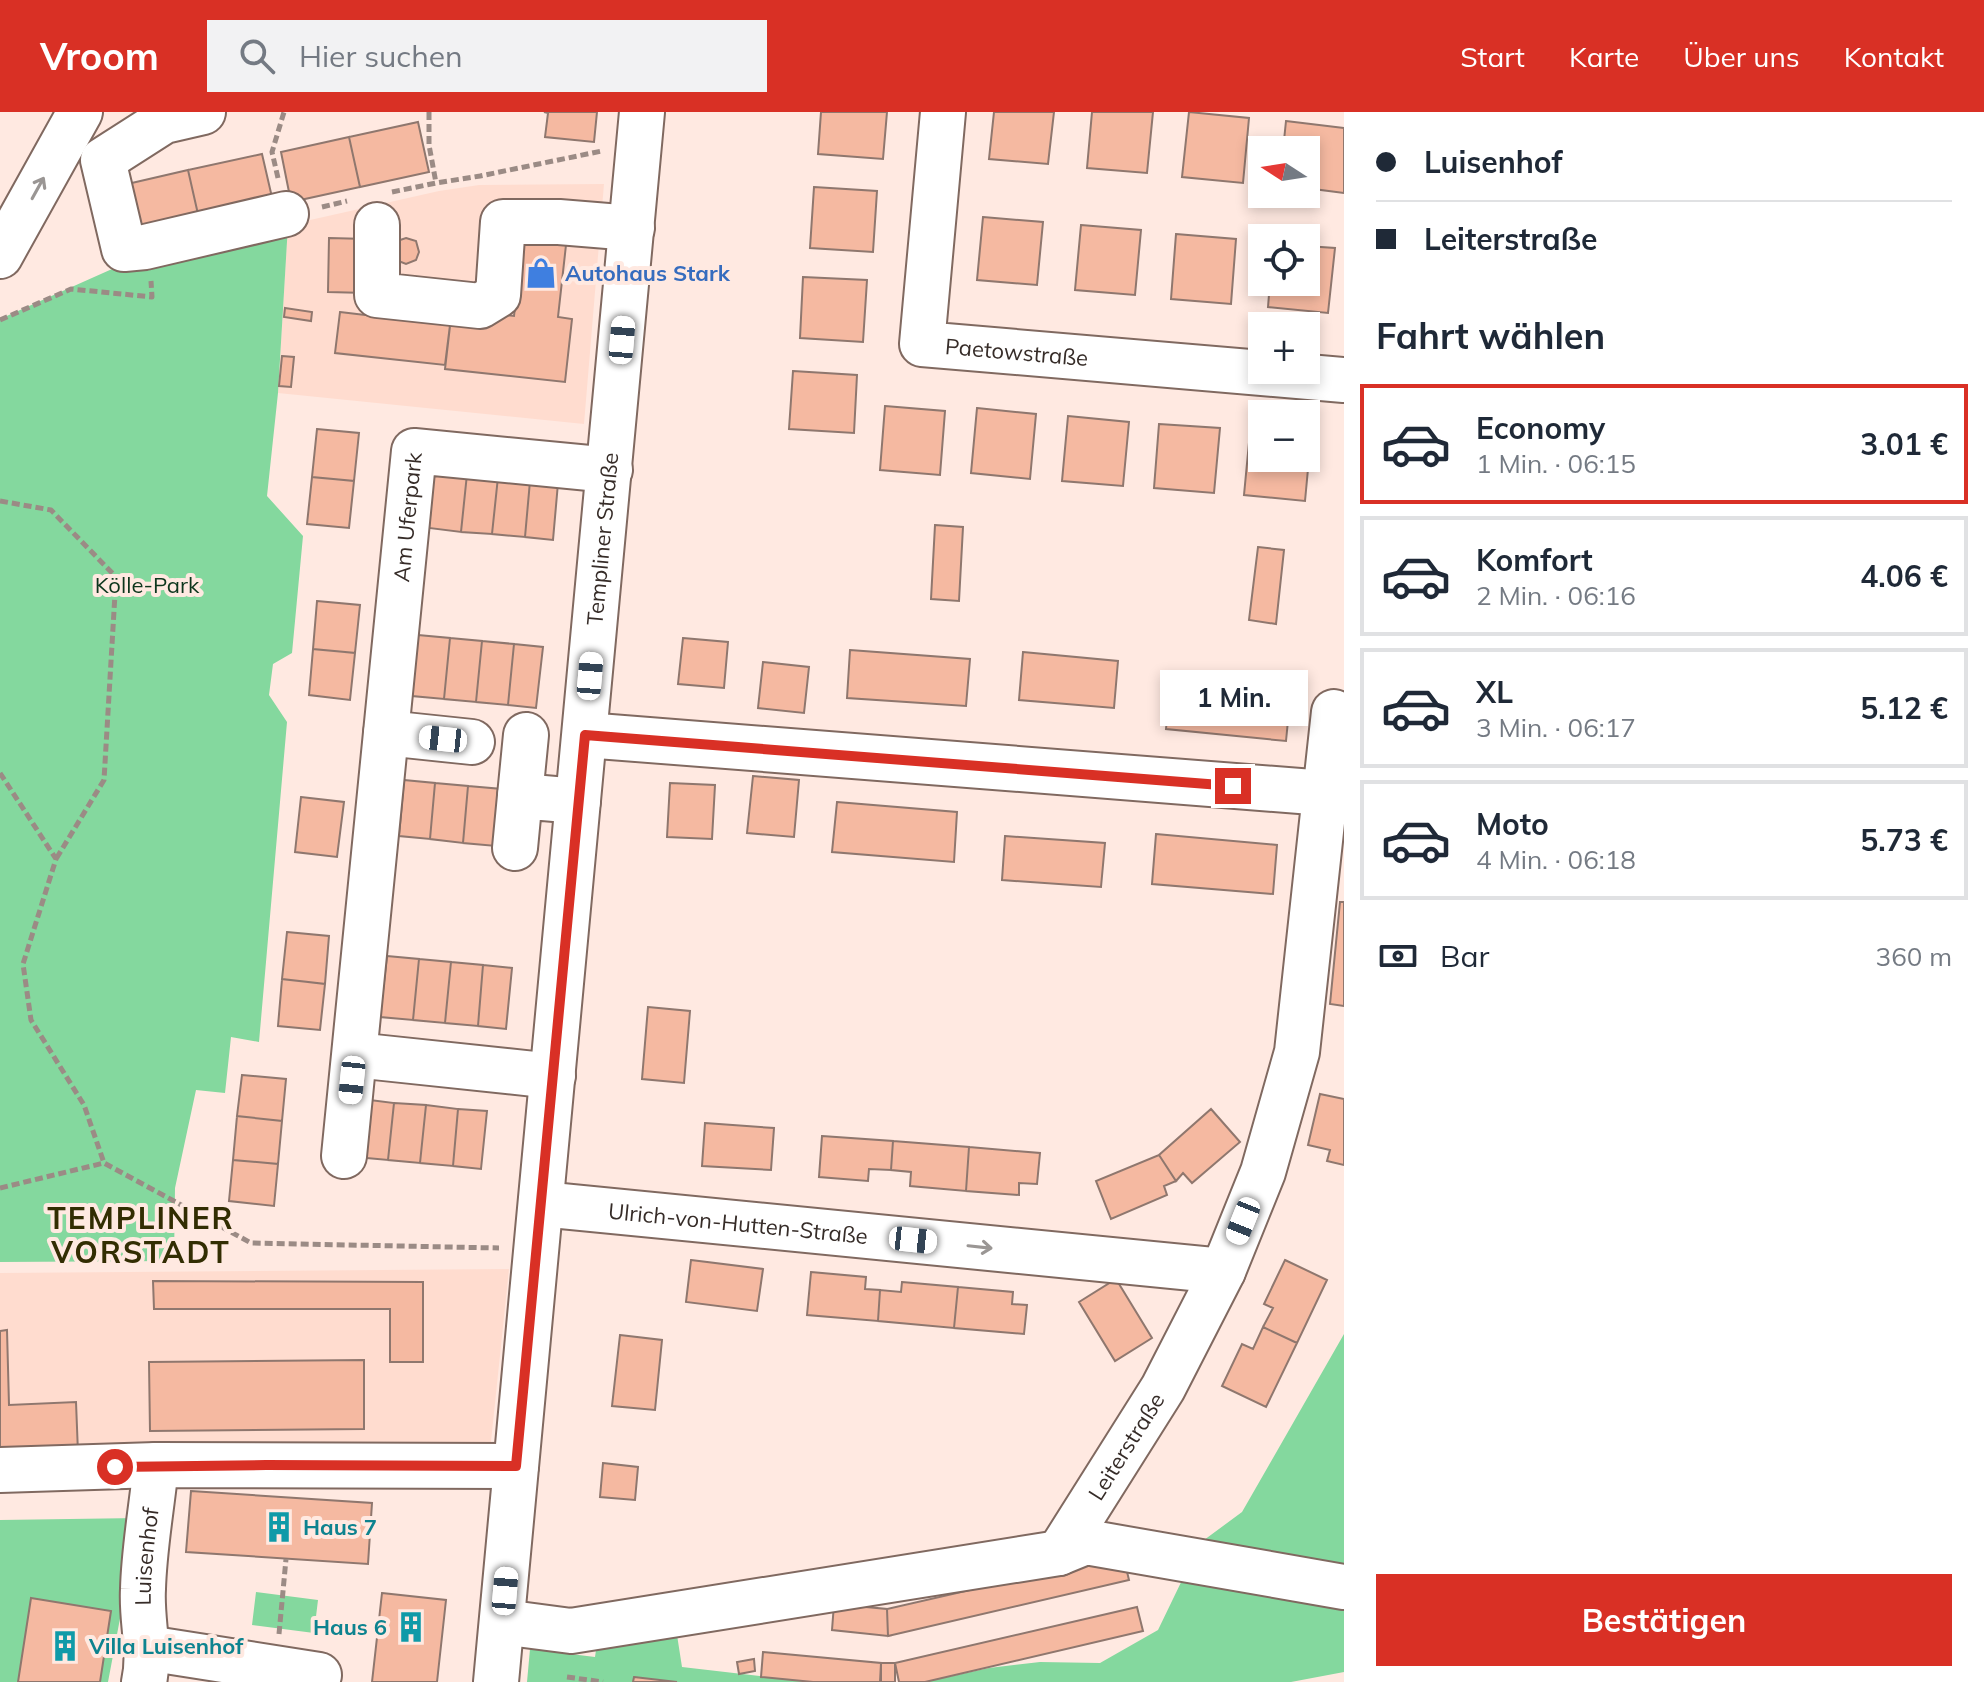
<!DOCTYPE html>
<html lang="de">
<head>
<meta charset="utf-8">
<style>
	body { margin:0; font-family:Mulish,sans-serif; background:#f2f2f3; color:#1f2937; height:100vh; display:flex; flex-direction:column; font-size:30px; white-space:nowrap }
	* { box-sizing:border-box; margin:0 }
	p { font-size:26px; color:#747a83 }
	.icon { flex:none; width:44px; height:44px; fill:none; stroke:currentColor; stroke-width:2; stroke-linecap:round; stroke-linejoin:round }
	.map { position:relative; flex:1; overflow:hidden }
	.drawer { display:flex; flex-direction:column; background:#fff; width:640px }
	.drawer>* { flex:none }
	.guide { display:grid; align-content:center; height:176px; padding:0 32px; background:#fff }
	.needle { width:52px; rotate:282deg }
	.buttons { position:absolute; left:1248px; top:24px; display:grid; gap:16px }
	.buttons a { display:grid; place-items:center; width:72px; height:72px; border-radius:0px; background:#fff; box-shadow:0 4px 12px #0003; font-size:40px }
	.end { position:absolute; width:36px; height:36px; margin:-18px; border:10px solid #d93025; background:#fff; box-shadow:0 0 0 4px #fff }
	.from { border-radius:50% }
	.bubble { position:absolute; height:56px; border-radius:0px; background:#fff; box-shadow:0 4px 12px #0003; font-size:26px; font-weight:700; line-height:56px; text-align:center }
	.car { position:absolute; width:24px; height:48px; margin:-24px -12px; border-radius:10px; box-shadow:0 0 6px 2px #0007; background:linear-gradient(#fff 24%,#345 0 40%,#fff 0 76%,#345 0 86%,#fff 0) }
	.guide b { display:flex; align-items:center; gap:28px; height:76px; font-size:30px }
	.guide b+b { border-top:2px solid #e0e1e3 }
	.guide i { width:20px; height:20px; background:#1f2937 }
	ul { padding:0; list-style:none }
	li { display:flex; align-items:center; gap:24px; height:120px; margin:0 16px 12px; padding:0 16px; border:4px solid #e0e1e3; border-radius:0px }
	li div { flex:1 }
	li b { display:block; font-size:30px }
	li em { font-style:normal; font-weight:700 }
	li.selected { border-color:#d93025 }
	li>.icon { width:72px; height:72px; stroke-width:1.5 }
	h2 { padding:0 32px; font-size:36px; line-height:96px }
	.pay { display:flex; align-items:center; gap:20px; height:88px; padding:0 32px; font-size:30px }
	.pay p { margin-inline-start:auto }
	.cta { display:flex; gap:16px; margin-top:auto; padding:16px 32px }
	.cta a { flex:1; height:92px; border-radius:0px; background:#d93025; color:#fff; font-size:32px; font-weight:700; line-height:92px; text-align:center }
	header { display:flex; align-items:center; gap:48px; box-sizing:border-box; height:112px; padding:0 40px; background:#d93025; color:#fff }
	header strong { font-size:38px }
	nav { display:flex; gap:44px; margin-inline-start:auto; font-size:28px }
	.search { width:560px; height:72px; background:#f2f2f3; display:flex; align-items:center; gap:20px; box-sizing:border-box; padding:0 28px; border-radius:0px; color:#747a83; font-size:30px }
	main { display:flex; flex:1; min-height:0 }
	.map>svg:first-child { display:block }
	.built { fill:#ffdccf }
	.green { fill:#84d89e }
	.building { fill:#f5b9a1; stroke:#8f776e; stroke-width:2 }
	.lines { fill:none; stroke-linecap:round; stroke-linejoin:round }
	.minor-casing { stroke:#806960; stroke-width:48 }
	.path { stroke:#9b8b85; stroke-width:5; stroke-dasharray:8 4; stroke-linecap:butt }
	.minor { stroke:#fff; stroke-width:44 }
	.oneway { stroke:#9a9694 }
	.route { stroke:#d93025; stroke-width:10 }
	.labels { text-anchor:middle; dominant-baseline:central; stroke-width:8; stroke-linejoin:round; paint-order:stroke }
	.shop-label { font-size:22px; font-weight:bold; fill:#366cbe; stroke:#ffe9e1; text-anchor:start }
	.street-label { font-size:22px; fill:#362c28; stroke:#ffe9e1 }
	.park-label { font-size:22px; fill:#0d361d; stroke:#ffe9e1 }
	.culture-label { font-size:22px; font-weight:bold; fill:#0d838f; stroke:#ffe9e1; text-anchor:start }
	.district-label { font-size:30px; font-weight:bold; letter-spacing:2px; fill:#322d02; stroke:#ffe9e1 }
</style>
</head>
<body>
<header>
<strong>Vroom</strong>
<div class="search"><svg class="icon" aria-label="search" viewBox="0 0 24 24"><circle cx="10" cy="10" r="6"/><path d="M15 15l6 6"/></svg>Hier suchen</div>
<nav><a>Start</a><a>Karte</a><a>Über uns</a><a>Kontakt</a></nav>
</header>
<main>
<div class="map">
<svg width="1344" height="1570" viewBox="0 0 1344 1570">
	<rect width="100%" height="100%" fill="#ffe9e1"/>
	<path class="built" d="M604 72 584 312 278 281 288 113 439 79 479 73Z
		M509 1157 490 1339 0 1350V1161Z"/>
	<path class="green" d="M288 113 278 281 267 384 303 424 292 541 273 552 269 583 287 610 259 930 231 925 225 981 196 978 175 1076 174 1149 0 1150V207L130 149Z
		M1344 1222V1560L1291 1570H925L989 1556 1040 1550 1100 1551 1158 1518 1200 1431 1242 1400Z
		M139 1406 108 1570H0V1408Z
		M256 1480 318 1488 314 1521 252 1513Z
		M677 1523 682 1555 813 1570H527L530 1537 595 1545 596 1538Z"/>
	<path class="building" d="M544 0H597L594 30 545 25 548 1Z
		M821 0H887L883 47 818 42Z
		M994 0H1054L1048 52 989 47Z
		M1092 0H1153L1147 61 1087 56Z
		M1189 0 1249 6 1243 71 1182 65Z
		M1286 9 1344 16V81L1306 76V38H1283Z
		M418 10 429 60 360 75 349 25Z
		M349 25 360 75 291 90 281 40Z
		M262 42 274 94 200 111 188 58Z
		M188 58 200 111 135 125 123 73Z
		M814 75 877 79 873 140 810 136Z
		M983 105 1043 110 1037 173 977 168Z
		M1081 113 1141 118 1135 183 1075 178Z
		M524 119 567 124 558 205 572 207 565 270 445 257 452 197 514 204Z
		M1176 122 1236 127 1231 192 1171 187Z
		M329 126 367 127 366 181 328 180Z
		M406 126 416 129 419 140 416 148 406 152 396 148 397 129Z
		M1306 134 1335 136 1328 201 1268 195 1270 170H1306Z
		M803 165 867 168 863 230 800 226Z
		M285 196 312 200 311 209 284 205Z
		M340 200 450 213 445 253 335 241Z
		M282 244 294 245 291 275 279 274Z
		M793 259 857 263 854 321 789 317Z
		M885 294 945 299 940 363 880 358Z
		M977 296 1036 302 1030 367 971 361Z
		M1068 304 1129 310 1123 374 1062 369Z
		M1159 312 1220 316 1214 381 1154 376Z
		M317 317 359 321 354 369 312 365Z
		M1250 320 1262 321V346H1306V325H1311L1305 389 1244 383Z
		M434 359 467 362 461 420 429 416Z
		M467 362 498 365 492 422 461 420Z
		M312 365 354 369 349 416 307 412Z
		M498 365 530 369 525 425 492 422Z
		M530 369 558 371 553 428 525 425Z
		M935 413 963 415 959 489 931 487Z
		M1258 435 1284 438 1276 512 1249 508Z
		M317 489 360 493 355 541 313 537Z
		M418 523 450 526 444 587 412 584Z
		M450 526 482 529 476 590 444 587Z
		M683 526 728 530 724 576 678 572Z
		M482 529 514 532 508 593 476 590Z
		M514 532 543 535 536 596 508 593Z
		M313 537 355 541 350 588 309 583Z
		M850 538 970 547 966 594 847 586Z
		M1023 540 1118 549 1114 596 1019 588Z
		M763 550 809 555 804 601 758 596Z
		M1171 566 1291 578 1286 629 1166 617Z
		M753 664 799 668 794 725 747 721Z
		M404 668 435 671 430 727 399 724Z
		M435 671 468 674 463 731 430 727Z
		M670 671 715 673 712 727 667 725Z
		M468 674 502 677 496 734 463 731Z
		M301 685 344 690 337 745 295 740Z
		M837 690 957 700 954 750 832 740Z
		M1156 722 1277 733 1273 782 1152 772Z
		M1005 724 1105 731 1101 775 1002 768Z
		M1340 790H1344V894L1330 892Z
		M287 820 329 824 325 872 282 867Z
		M387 844 419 847 413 908 380 905Z
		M419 847 451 850 445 911 413 908Z
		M451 850 483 853 478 914 445 911Z
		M483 853 512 856 506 917 478 914Z
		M282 867 325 872 320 918 278 914Z
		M648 895 690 899 684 971 642 967Z
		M242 963 286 967 282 1009 237 1004Z
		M1320 982 1344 987V1053L1327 1049 1330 1038 1308 1033Z
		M362 987 394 991 388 1048 356 1045Z
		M394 991 426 993 420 1051 388 1048Z
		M426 993 458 997 453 1054 420 1051Z
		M458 997 487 999 481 1057 453 1054Z
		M1211 997 1240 1030 1192 1071 1183 1061 1176 1069 1159 1043Z
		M237 1004 282 1009 278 1052 233 1048Z
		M705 1011 774 1016 771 1058 702 1054Z
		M822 1024 893 1029 891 1058 869 1057 868 1069 819 1065Z
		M893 1029 969 1035 966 1079 910 1074 911 1060 891 1058Z
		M969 1035 1040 1041 1037 1072 1019 1071V1083L966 1079Z
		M1159 1043 1176 1069 1164 1074 1167 1083 1111 1107 1096 1069Z
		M233 1048 278 1052 274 1094 229 1089Z
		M691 1148 763 1157 757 1199 686 1190Z
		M1285 1148 1327 1168 1297 1231 1263 1215 1273 1196 1264 1192Z
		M811 1160 866 1165 865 1177 880 1178 878 1209 807 1203Z
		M1116 1167 1152 1226 1115 1249 1079 1190Z
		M153 1169 423 1170V1250H390V1197H154Z
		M902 1170 958 1175 954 1216 878 1209 880 1178 901 1180Z
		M958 1175 1013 1180 1012 1192 1027 1193 1024 1222 954 1216Z
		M1263 1215 1297 1231 1266 1295 1222 1274 1242 1232 1253 1237Z
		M7 1218 9 1293 76 1290 78 1341 0 1344V1219Z
		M620 1223 662 1228 655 1298 612 1294Z
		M364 1248V1317L150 1319 149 1250Z
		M603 1351 638 1355 635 1388 600 1385Z
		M191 1379 372 1391 368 1452 186 1440Z
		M1123 1443 1129 1468 888 1524 887 1497Z
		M382 1481 446 1488 437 1570H372Z
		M31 1486 111 1499 100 1570H18Z
		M834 1492 887 1497 888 1524 832 1518Z
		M1137 1495 1143 1519 925 1570H899L895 1551Z
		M763 1540 881 1551 880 1570H813L761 1565Z
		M754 1547 755 1559 739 1562 737 1550Z
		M881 1551H895V1570H881Z
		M634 1565 677 1570H633Z"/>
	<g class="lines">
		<defs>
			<g id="minor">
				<path d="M203 0 164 9 103 48 124 137 145 135 286 102"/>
				<path id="s1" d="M943 0 922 232 1344 268"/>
				<path d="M377 113V183L480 194 498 183 503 110H559L632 116"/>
				<path d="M0 144 80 0"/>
				<path d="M386 621 472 630"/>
				<path d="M585 623 1325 681"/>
				<path d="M520 684 526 623"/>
				<path d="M515 736 520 684 578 689"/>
				<path d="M355 943 553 964"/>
				<path id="s2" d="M344 1044 414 339 610 358"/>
				<path id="s3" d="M541 1092 1223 1159"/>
				<path d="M0 1358 156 1353 516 1354"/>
				<path id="s4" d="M1059 1441 1163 1276 1223 1159 1263 1060 1297 940 1334 600"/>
				<path d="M502 1510 571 1519 1059 1441 1086 1430 1344 1475"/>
				<path d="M147 1536 319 1563"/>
				<path id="s5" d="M144 1570C151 1539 141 1509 143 1477 144 1436 152 1394 156 1353"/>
				<path id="s6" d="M496 1570 642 0"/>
			</g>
		</defs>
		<use href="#minor" class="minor-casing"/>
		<path class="path" d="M429 0V33L436 71
			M278 66 272 40 284 0
			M392 80 436 71 480 64 602 39
			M322 95 347 89
			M0 208 71 177 152 185 151 169
			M0 389 51 398 116 465 104 668 56 747
			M0 661 56 747 23 852 31 908 84 993 104 1051
			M0 1076 104 1051 251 1131 499 1136
			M279 1522 286 1447
			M567 1565 603 1570"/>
		<use href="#minor" class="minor"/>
	</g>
	<defs><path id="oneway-shaft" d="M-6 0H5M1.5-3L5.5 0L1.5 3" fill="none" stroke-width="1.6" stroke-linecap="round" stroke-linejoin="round" transform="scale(2)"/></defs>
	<g class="oneway">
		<use href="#oneway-shaft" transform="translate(38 76) rotate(-61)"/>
		<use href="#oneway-shaft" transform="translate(980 1135) rotate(6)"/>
	</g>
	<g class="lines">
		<path class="route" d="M115 1355 266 1353 516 1354 585 623 1233 674"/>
	</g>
	<defs>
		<symbol id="shop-bare" viewBox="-9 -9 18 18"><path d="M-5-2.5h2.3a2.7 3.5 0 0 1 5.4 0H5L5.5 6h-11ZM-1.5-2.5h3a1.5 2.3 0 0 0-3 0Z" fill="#3f7fe0" stroke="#ffe9e1" stroke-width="2.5" paint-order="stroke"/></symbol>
		<symbol id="building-bare" viewBox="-9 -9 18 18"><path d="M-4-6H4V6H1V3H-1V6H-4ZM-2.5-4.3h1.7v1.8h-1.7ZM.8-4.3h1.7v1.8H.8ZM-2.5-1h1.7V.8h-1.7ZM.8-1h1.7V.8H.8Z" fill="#0f9aa8" stroke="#ffe9e1" stroke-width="2.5" paint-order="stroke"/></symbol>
	</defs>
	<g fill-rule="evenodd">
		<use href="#shop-bare" x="519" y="139" width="44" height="44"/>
		<use href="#building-bare" x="257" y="1393" width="44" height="44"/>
		<use href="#building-bare" x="389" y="1493" width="44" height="44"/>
		<use href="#building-bare" x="43" y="1512" width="44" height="44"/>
	</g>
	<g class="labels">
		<g class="shop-label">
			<text x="565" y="161">Autohaus Stark</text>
		</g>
		<g class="street-label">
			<text stroke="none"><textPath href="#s1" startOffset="328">Paetowstraße</textPath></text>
			<text stroke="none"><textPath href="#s2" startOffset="642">Am Uferpark</textPath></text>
			<text stroke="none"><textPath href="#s6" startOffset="1148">Templiner Straße</textPath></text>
			<text stroke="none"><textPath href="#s3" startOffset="198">Ulrich-von-Hutten-Straße</textPath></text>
			<text stroke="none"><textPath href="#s4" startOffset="126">Leiterstraße</textPath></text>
			<text stroke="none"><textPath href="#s5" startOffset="126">Luisenhof</textPath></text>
		</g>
		<g class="park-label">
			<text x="147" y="473">Kölle-Park</text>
		</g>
		<g class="culture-label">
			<text x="303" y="1415">Haus 7</text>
			<text x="387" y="1515" text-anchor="end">Haus 6</text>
			<text x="89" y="1534">Villa Luisenhof</text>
		</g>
		<g class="district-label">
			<text x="141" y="1106">TEMPLINER<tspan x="141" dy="34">VORSTADT</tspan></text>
		</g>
	</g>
</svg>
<div class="buttons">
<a><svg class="needle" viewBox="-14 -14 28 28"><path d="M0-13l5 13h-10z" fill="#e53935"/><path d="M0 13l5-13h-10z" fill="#747a83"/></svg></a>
<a><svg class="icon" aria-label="locate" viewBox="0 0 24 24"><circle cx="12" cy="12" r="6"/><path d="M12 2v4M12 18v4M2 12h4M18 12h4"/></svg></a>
<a>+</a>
<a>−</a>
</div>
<i class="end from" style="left:115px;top:1355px"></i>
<i class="end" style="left:1233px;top:674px"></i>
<div class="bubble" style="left:1160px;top:558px;width:148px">1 Min.</div>
<i class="car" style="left:622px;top:228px;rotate:5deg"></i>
<i class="car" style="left:590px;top:564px;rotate:5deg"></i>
<i class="car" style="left:443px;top:627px;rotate:276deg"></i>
<i class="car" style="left:352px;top:968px;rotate:186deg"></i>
<i class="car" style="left:1243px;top:1109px;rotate:202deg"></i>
<i class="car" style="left:913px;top:1128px;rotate:96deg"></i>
<i class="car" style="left:505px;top:1479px;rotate:5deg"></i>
</div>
<section class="drawer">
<div class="guide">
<b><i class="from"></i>Luisenhof</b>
<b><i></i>Leiterstraße</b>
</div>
<h2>Fahrt wählen</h2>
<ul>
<li class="selected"><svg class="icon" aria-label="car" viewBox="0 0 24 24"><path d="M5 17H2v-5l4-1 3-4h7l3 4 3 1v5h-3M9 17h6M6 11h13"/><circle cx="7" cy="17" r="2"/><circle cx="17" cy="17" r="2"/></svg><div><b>Economy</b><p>1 Min. · 06:15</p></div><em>3.01 €</em></li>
<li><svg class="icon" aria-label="car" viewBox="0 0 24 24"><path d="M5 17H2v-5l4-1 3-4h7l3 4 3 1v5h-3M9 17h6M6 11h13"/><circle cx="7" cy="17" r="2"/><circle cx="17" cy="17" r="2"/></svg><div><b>Komfort</b><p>2 Min. · 06:16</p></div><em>4.06 €</em></li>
<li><svg class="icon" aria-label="car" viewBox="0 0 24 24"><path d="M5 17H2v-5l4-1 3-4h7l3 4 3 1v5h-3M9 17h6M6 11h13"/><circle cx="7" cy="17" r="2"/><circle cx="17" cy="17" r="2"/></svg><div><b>XL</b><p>3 Min. · 06:17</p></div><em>5.12 €</em></li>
<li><svg class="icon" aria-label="car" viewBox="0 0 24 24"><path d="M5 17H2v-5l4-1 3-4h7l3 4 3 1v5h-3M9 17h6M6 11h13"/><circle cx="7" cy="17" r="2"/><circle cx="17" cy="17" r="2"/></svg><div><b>Moto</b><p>4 Min. · 06:18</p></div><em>5.73 €</em></li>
</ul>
<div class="pay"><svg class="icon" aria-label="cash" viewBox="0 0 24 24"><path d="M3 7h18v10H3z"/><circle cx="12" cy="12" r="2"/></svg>Bar<p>360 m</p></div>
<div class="cta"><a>Bestätigen</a></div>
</section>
</main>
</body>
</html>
